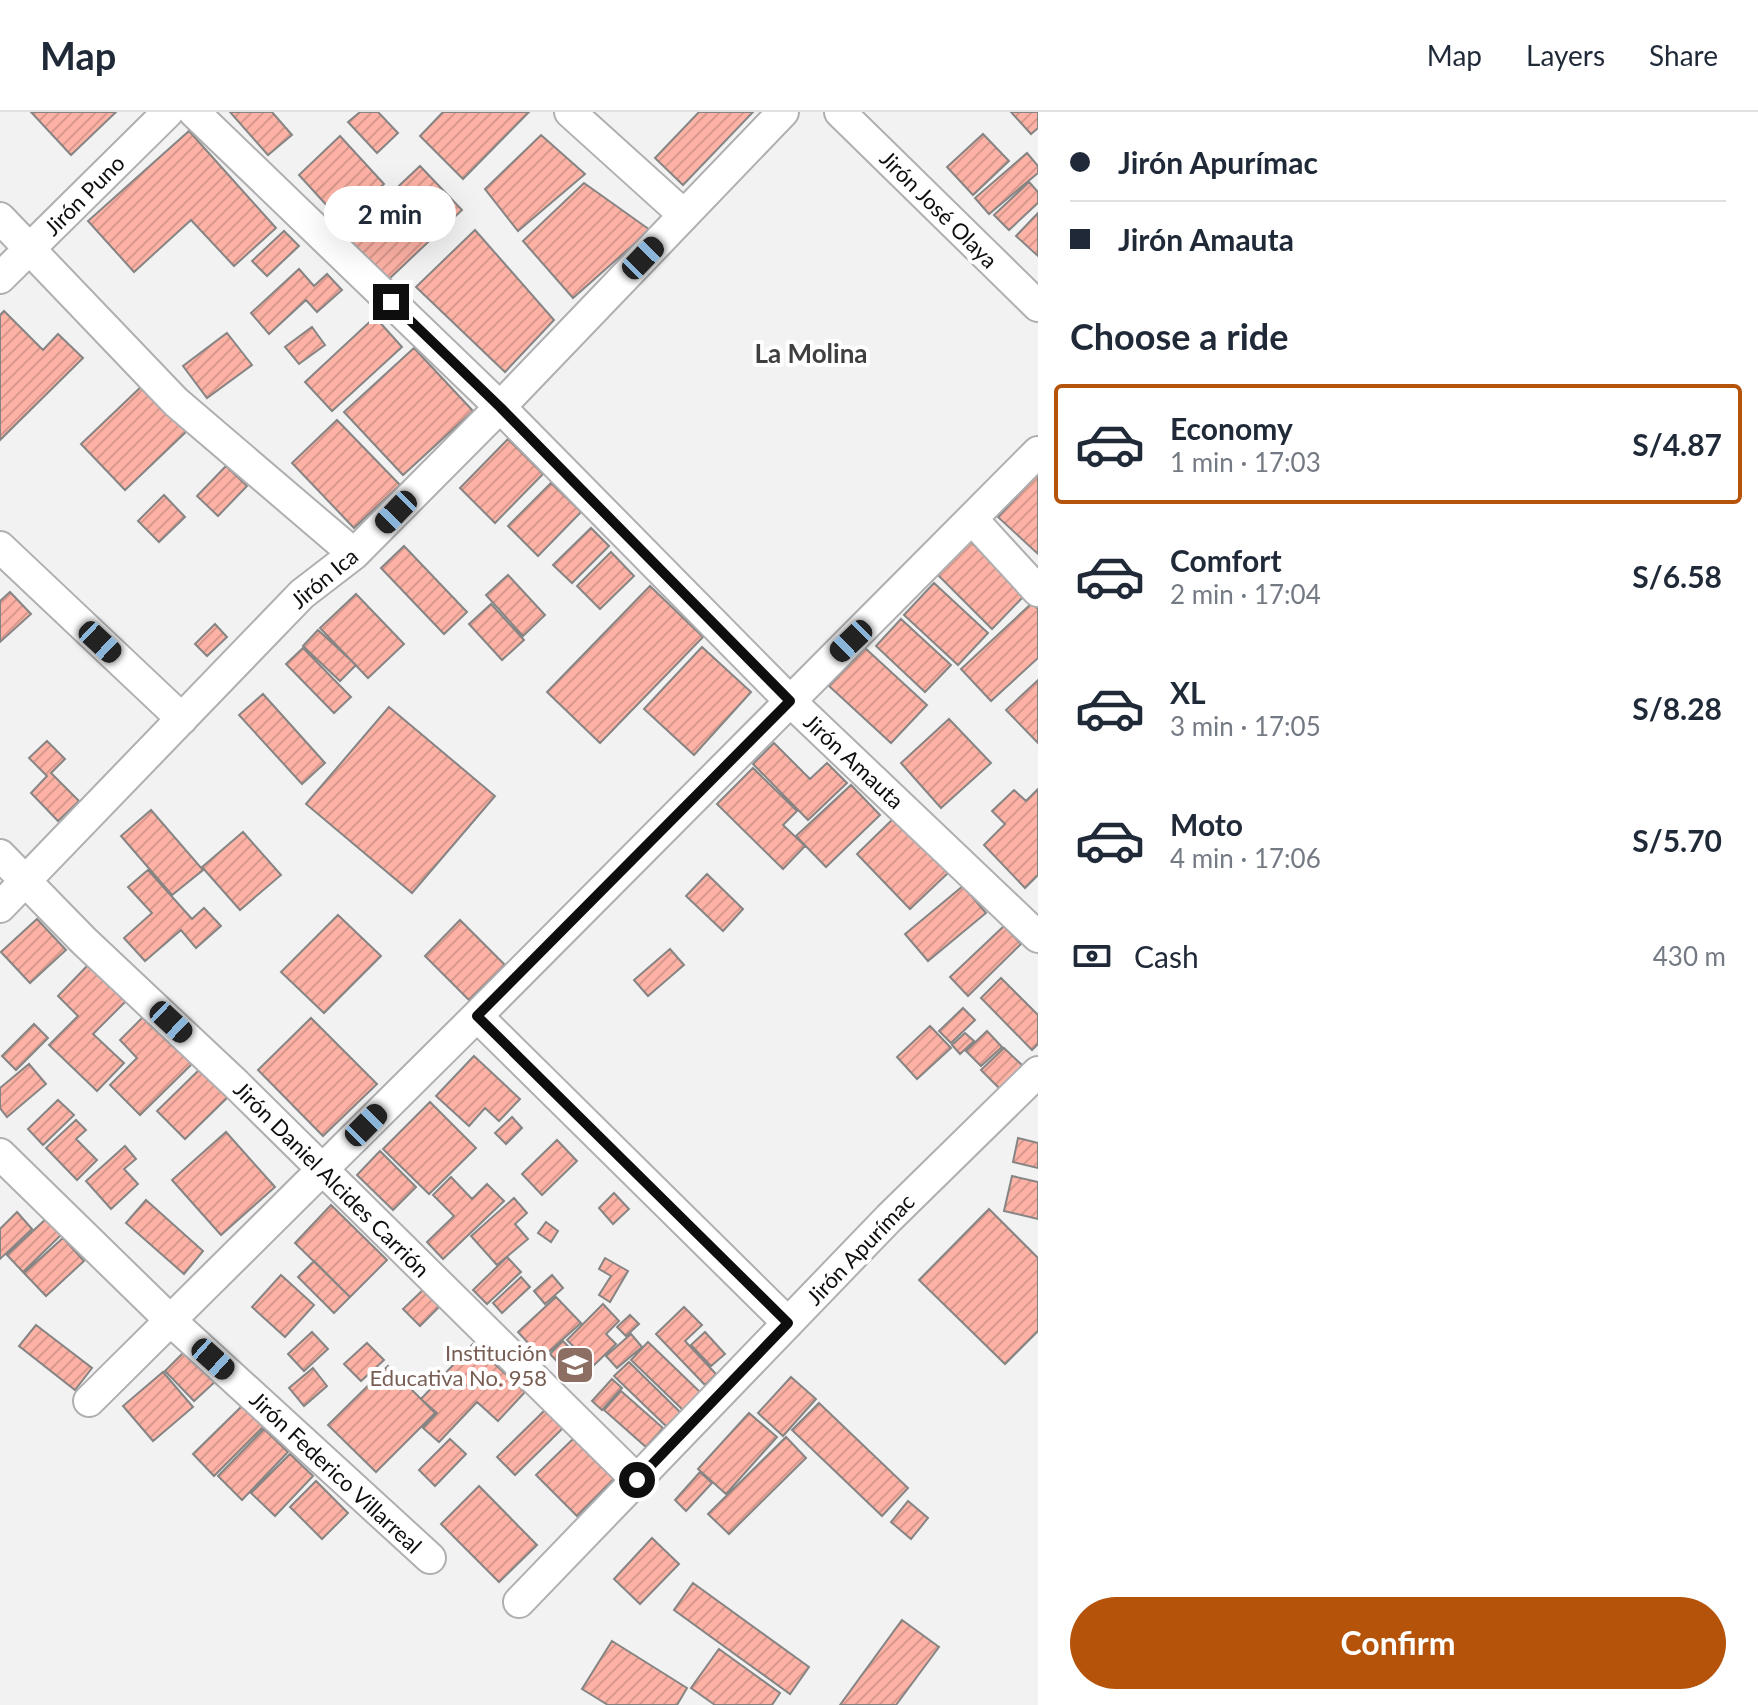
<!DOCTYPE html>
<html lang="en">
<head>
<meta charset="utf-8">
<style>
	body { margin:0; font-family:Lato,sans-serif; background:#f2f2f3; color:#1f2937; height:100vh; display:flex; flex-direction:column; font-size:30px; white-space:nowrap }
	* { box-sizing:border-box; margin:0 }
	p { font-size:26px; color:#747a83 }
	.icon { flex:none; width:44px; height:44px; fill:none; stroke:currentColor; stroke-width:2; stroke-linecap:round; stroke-linejoin:round }
	.map { position:relative; flex:1; overflow:hidden }
	.drawer { display:flex; flex-direction:column; background:#fff; width:720px }
	.drawer>* { flex:none }
	.top-card { display:grid; align-content:center; height:176px; padding:0 32px; background:#fff }
	.end { position:absolute; width:36px; height:36px; margin:-18px; border:10px solid #0e0e0f; background:#fff; box-shadow:0 0 0 4px #fff }
	.from { border-radius:50% }
	.bubble { position:absolute; height:56px; border-radius:28px; background:#fff; box-shadow:0 8px 32px #0002; font-size:26px; font-weight:700; line-height:56px; text-align:center }
	.car { position:absolute; width:24px; height:48px; margin:-24px -12px; border-radius:10px; box-shadow:0 0 6px 2px #0007; background:linear-gradient(#222 24%,#8ab4d8 0 40%,#222 0 76%,#8ab4d8 0 86%,#222 0) }
	.top-card b { display:flex; align-items:center; gap:28px; height:76px; font-size:30px }
	.top-card b+b { border-top:2px solid #e0e1e3 }
	.top-card i { width:20px; height:20px; background:#1f2937 }
	ul { padding:0; list-style:none }
	li { display:flex; align-items:center; gap:24px; height:120px; margin:0 16px 12px; padding:0 16px; border:4px solid transparent; border-radius:8px }
	li div { flex:1 }
	li b { display:block; font-size:30px }
	li em { font-style:normal; font-weight:700 }
	li.active { border-color:#b45309 }
	li>.icon { width:72px; height:72px; stroke-width:1.5 }
	h2 { padding:0 32px; font-size:36px; line-height:96px }
	.pay { display:flex; align-items:center; gap:20px; height:88px; padding:0 32px; font-size:30px }
	.pay p { margin-inline-start:auto }
	.action { display:flex; gap:16px; margin-top:auto; padding:16px 32px }
	.action a { flex:1; height:92px; border-radius:48px; background:#b45309; color:#fff; font-size:32px; font-weight:700; line-height:92px; text-align:center }
	header { display:flex; align-items:center; gap:48px; box-sizing:border-box; height:112px; padding:0 40px; background:#fff; border-bottom:2px solid #e0e1e3 }
	header strong { font-size:38px }
	nav { display:flex; gap:44px; margin-inline-start:auto; font-size:28px }
	main { display:flex; flex:1; min-height:0 }
	.map>svg:first-child { display:block }
	.building { fill:url(#building-hatch); stroke:#868584; stroke-width:2 }
	.lines { fill:none; stroke-linecap:round; stroke-linejoin:round }
	.minor-casing { stroke:#afafb1; stroke-width:34 }
	.minor { stroke:#fff; stroke-width:30 }
	.route { stroke:#0e0e0f; stroke-width:10 }
	.labels { text-anchor:middle; dominant-baseline:central; stroke-width:8; stroke-linejoin:round; paint-order:stroke }
	.street-label { font-size:22px; fill:#0e0e0f; stroke:#fff }
	.education-label { font-size:22px; fill:#785e54; stroke:#fff; text-anchor:end }
	.quarter-label { font-size:26px; font-weight:bold; fill:#3f3f41; stroke:#fff }
</style>
</head>
<body>
<header>
<strong>Map</strong>
<nav><a>Map</a><a>Layers</a><a>Share</a></nav>
</header>
<main>
<div class="map">
<svg width="1038" height="1593" viewBox="0 0 1038 1593">
	<defs>
		<pattern id="building-hatch" width="6" height="6" patternUnits="userSpaceOnUse" patternTransform="scale(2)"><rect width="6" height="6" fill="#feb2a5"/><path d="M-1 1l2-2M0 6l6-6M5 7l2-2" fill="none" stroke="#d8988d"/></pattern>
	</defs>
	<rect width="100%" height="100%" fill="#f2f2f3"/>
	<path class="building" d="M31 0H116L71 43Z
		M230 0H272L292 23 268 43Z
		M360 0H378L398 21 377 41 348 10Z
		M443 0H529L463 67 420 24Z
		M699 0H753L683 73 655 46Z
		M1011 0H1038V16L1031 22Z
		M189 19 276 116 234 154 191 108 134 160 88 109Z
		M983 22 1009 49 973 83 947 55Z
		M541 23 585 62 518 119 485 77Z
		M340 24 384 72 342 110 299 63Z
		M1027 41 1038 54V61L989 102 975 86Z
		M420 54 462 98 388 168 346 124Z
		M1029 70 1038 80V91L1009 118 994 103Z
		M584 71 650 118 573 186 523 129Z
		M1038 101V144L1016 124Z
		M475 118 554 208 505 260 416 175Z
		M284 119 299 134 267 164 252 149Z
		M299 157 314 174 327 162 342 178 317 200 306 188 269 222 251 201Z
		M4 199 43 238 58 222 83 246 0 328V203Z
		M375 205 402 235 332 299 305 270Z
		M312 215 325 233 299 252 285 235Z
		M227 221 252 253 207 286 183 254Z
		M414 236 473 299 403 363 344 300Z
		M144 272 188 318 125 378 81 332Z
		M337 308 400 373 354 416 292 351Z
		M508 327 543 362 495 411 460 376Z
		M226 354 247 374 218 404 197 384Z
		M1038 362V442L998 405Z
		M551 371 581 400 538 444 508 414Z
		M164 383 185 405 159 430 138 409Z
		M591 416 609 434 572 471 553 453Z
		M970 429 1024 484 992 517 937 462Z
		M404 434 467 500 444 522 381 456Z
		M611 440 634 464 600 497 577 474Z
		M508 463 545 503 523 524 486 483Z
		M934 471 988 521 958 553 904 503Z
		M650 474 703 525 600 631 547 580Z
		M10 480 31 502 0 530V489Z
		M356 482 404 532 368 566 320 516Z
		M1032 491 1038 497V546L991 589 961 557Z
		M491 492 524 528 502 548 469 512Z
		M901 507 951 553 925 580 876 534Z
		M215 512 227 525 207 544 195 532Z
		M318 518 356 553 340 569 303 534Z
		M702 535 751 580 694 643 644 597Z
		M303 536 351 585 334 601 286 552Z
		M865 536 927 593 891 631 829 574Z
		M1038 568V631L1006 598Z
		M263 582 325 651 302 672 239 603Z
		M389 595 495 684 412 781 306 692Z
		M949 607 991 651 941 696 901 651Z
		M47 629 65 647 51 661 79 689 58 709 31 681 47 664 29 646Z
		M774 631 810 667 827 651 847 671 808 708 753 652Z
		M753 656 797 699 783 713 805 734 783 757 717 692Z
		M851 673 880 703 826 755 796 724Z
		M1038 677V763L1025 776 984 733 1005 712 992 699 1014 678 1026 689Z
		M151 698 203 758 172 783 121 724Z
		M894 706 948 761 910 797 857 742Z
		M243 720 281 763 240 798 202 755Z
		M148 758 192 807 204 796 221 814 196 836 181 818 145 849 124 826 152 801 128 775Z
		M707 762 743 797 723 819 686 784Z
		M963 774 986 801 928 849 905 822Z
		M338 803 381 844 324 901 281 860Z
		M37 807 66 838 30 871 1 840Z
		M460 808 505 853 469 888 425 844Z
		M1004 814 1021 832 968 884 950 865Z
		M670 837 684 853 648 884 634 868Z
		M89 852 127 888 93 922 124 951 97 979 49 933 78 904 58 884Z
		M1001 866 1038 903V932L1032 938 981 886Z
		M963 896 975 908 951 931 939 919Z
		M145 903 193 951 140 1003 110 973 137 946 120 928Z
		M311 906 377 972 323 1024 258 958Z
		M34 912 48 926 16 958 2 944Z
		M930 914 951 936 917 967 897 945Z
		M987 919 1002 935 981 954 966 939Z
		M965 921 974 929 960 942 952 933Z
		M1004 936 1024 955 1001 978 981 958Z
		M474 944 520 987 499 1009 485 996 469 1014 436 984Z
		M29 952 46 972 7 1005 0 996V976Z
		M200 957 228 985 185 1027 157 999Z
		M58 988 74 1003 43 1033 28 1017Z
		M430 990 476 1036 429 1082 383 1037Z
		M512 1005 522 1016 506 1032 495 1021Z
		M76 1008 86 1018 76 1027 97 1048 77 1068 46 1036Z
		M226 1020 275 1075 221 1123 172 1068Z
		M1018 1026 1038 1031V1056L1013 1050Z
		M557 1028 577 1049 542 1083 522 1062Z
		M125 1034 136 1047 124 1057 138 1072 111 1097 86 1069Z
		M380 1039 416 1075 393 1098 357 1063Z
		M1012 1064 1038 1070V1107L1004 1099Z
		M451 1065 472 1087 487 1072 504 1089 443 1147 427 1130 454 1104 433 1083Z
		M614 1081 629 1097 613 1112 599 1096Z
		M514 1086 527 1101 515 1112 528 1127 497 1153 471 1124Z
		M146 1088 203 1139 184 1162 126 1111Z
		M331 1093 387 1148 350 1185 295 1131Z
		M989 1097 1038 1146V1219L1005 1252 919 1168Z
		M17 1100 32 1117 0 1147V1117Z
		M47 1106 62 1122 23 1160 7 1143Z
		M546 1110 558 1119 551 1130 538 1121Z
		M63 1126 84 1149 46 1184 24 1161Z
		M507 1145 521 1160 487 1192 473 1178Z
		M605 1146 628 1159 610 1190 599 1183 611 1164 599 1157Z
		M314 1149 350 1185 334 1201 298 1165Z
		M281 1163 314 1193 285 1225 252 1195Z
		M552 1163 563 1176 545 1192 534 1179Z
		M521 1165 530 1175 502 1201 493 1191Z
		M425 1176 442 1192 420 1214 403 1197Z
		M556 1185 581 1211 542 1246 518 1220Z
		M603 1192 619 1209 606 1222 616 1232 593 1254 567 1228Z
		M684 1195 702 1213 685 1229 716 1262 705 1273 656 1222Z
		M630 1203 639 1212 626 1224 617 1215Z
		M36 1213 92 1256 75 1278 19 1234Z
		M312 1220 328 1237 304 1259 288 1242Z
		M705 1220 725 1242 711 1254 691 1233Z
		M631 1222 642 1235 617 1256 606 1244Z
		M563 1229 584 1251 571 1264 550 1242Z
		M648 1230 700 1280 683 1298 631 1248Z
		M367 1231 384 1248 361 1269 344 1252Z
		M473 1232 525 1280 498 1309 477 1290 439 1330 423 1316 437 1301 421 1287Z
		M188 1236 218 1267 194 1289 165 1259Z
		M629 1250 681 1301 667 1315 614 1264Z
		M388 1254 435 1301 376 1360 328 1313Z
		M313 1256 327 1274 304 1294 289 1276Z
		M163 1260 193 1295 153 1329 123 1294Z
		M791 1265 816 1287 783 1324 758 1301Z
		M612 1267 622 1276 602 1298 592 1289Z
		M621 1279 663 1316 646 1335 604 1298Z
		M819 1291 908 1376 882 1404 792 1318Z
		M242 1294 263 1315 214 1364 193 1342Z
		M545 1298 563 1316 515 1363 497 1345Z
		M749 1301 777 1325 726 1382 698 1357Z
		M264 1317 288 1340 242 1388 218 1364Z
		M786 1325 806 1346 729 1422 708 1402Z
		M450 1327 466 1342 435 1374 419 1358Z
		M573 1327 614 1367 577 1404 536 1363Z
		M290 1342 313 1364 275 1404 251 1381Z
		M700 1360 712 1371 686 1399 675 1388Z
		M316 1369 348 1401 322 1427 290 1395Z
		M479 1374 537 1433 499 1470 441 1412Z
		M908 1389 928 1406 911 1427 891 1410Z
		M652 1426 679 1452 640 1492 614 1467Z
		M693 1471 809 1555 790 1582 674 1498Z
		M902 1508 939 1535 896 1593H840Z
		M612 1529 687 1576 677 1593H608L582 1577Z
		M719 1537 780 1581 772 1593H715L691 1576Z"/>
	<g class="lines">
		<defs>
			<path id="minor" d="M194 0 500 295 790 589 1038 825
				M570 0 684 103
				M840 0 1038 194
				M0 106 176 290 354 442
				M0 166 168 0
				M973 408 1038 479
				M0 435 182 607
				M0 743 84 829 236 972 637 1368
				M0 795 302 482 354 442 500 295 783 0
				M477 904 788 1211
				M0 1042 170 1208 430 1446
				M89 1289 477 904 1038 340
				M519 1490 889 1106 1038 960"/>
		</defs>
		<use href="#minor" class="minor-casing"/>
		<use href="#minor" class="minor"/>
	</g>
	<g class="lines">
		<path class="route" d="M391 190 500 295 790 589 477 904 788 1211 637 1368"/>
	</g>
	<defs>
		<symbol id="school-square" viewBox="-11 -11 22 22"><rect x="-9" y="-9" width="18" height="18" rx="4" fill="#8d6e63" stroke="#fff"/><path d="M0-5L7-2L0 1L-7-2ZM-4 1L0 2.5L4 1V4Q0 6-4 4Z" fill="#fff"/></symbol>
	</defs>
	<g fill-rule="evenodd">
		<use href="#school-square" x="553" y="1231" width="44" height="44"/>
	</g>
	<g class="labels">
		<g class="street-label">
			<text transform="translate(84 83) rotate(-45)">Jirón Puno</text>
			<text transform="translate(939 97) rotate(45)">Jirón José Olaya</text>
			<text transform="translate(324 466) rotate(-40)">Jirón Ica</text>
			<text transform="translate(854 649) rotate(43)">Jirón Amauta</text>
			<text transform="translate(332 1067) rotate(45)">Jirón Daniel Alcides Carrión</text>
			<text transform="translate(860 1137) rotate(-46)">Jirón Apurímac</text>
			<text transform="translate(336 1360) rotate(43)">Jirón Federico Villarreal</text>
		</g>
		<g class="education-label">
			<text x="547" y="1240">Institución<tspan x="547" dy="25">Educativa No. 958</tspan></text>
		</g>
		<g class="quarter-label">
			<text x="811" y="241">La Molina</text>
		</g>
	</g>
</svg>
<i class="end from" style="left:637px;top:1368px"></i>
<i class="end" style="left:391px;top:190px"></i>
<div class="bubble" style="left:324px;top:74px;width:132px">2 min</div>
<i class="car" style="left:643px;top:146px;rotate:44deg"></i>
<i class="car" style="left:396px;top:400px;rotate:224deg"></i>
<i class="car" style="left:851px;top:529px;rotate:226deg"></i>
<i class="car" style="left:100px;top:530px;rotate:133deg"></i>
<i class="car" style="left:171px;top:910px;rotate:133deg"></i>
<i class="car" style="left:366px;top:1013px;rotate:45deg"></i>
<i class="car" style="left:213px;top:1247px;rotate:132deg"></i>
</div>
<section class="drawer">
<div class="top-card">
<b><i class="from"></i>Jirón Apurímac</b>
<b><i></i>Jirón Amauta</b>
</div>
<h2>Choose a ride</h2>
<ul>
<li class="active"><svg class="icon" aria-label="car" viewBox="0 0 24 24"><path d="M5 17H2v-5l4-1 3-4h7l3 4 3 1v5h-3M9 17h6M6 11h13"/><circle cx="7" cy="17" r="2"/><circle cx="17" cy="17" r="2"/></svg><div><b>Economy</b><p>1 min · 17:03</p></div><em>S/4.87</em></li>
<li><svg class="icon" aria-label="car" viewBox="0 0 24 24"><path d="M5 17H2v-5l4-1 3-4h7l3 4 3 1v5h-3M9 17h6M6 11h13"/><circle cx="7" cy="17" r="2"/><circle cx="17" cy="17" r="2"/></svg><div><b>Comfort</b><p>2 min · 17:04</p></div><em>S/6.58</em></li>
<li><svg class="icon" aria-label="car" viewBox="0 0 24 24"><path d="M5 17H2v-5l4-1 3-4h7l3 4 3 1v5h-3M9 17h6M6 11h13"/><circle cx="7" cy="17" r="2"/><circle cx="17" cy="17" r="2"/></svg><div><b>XL</b><p>3 min · 17:05</p></div><em>S/8.28</em></li>
<li><svg class="icon" aria-label="car" viewBox="0 0 24 24"><path d="M5 17H2v-5l4-1 3-4h7l3 4 3 1v5h-3M9 17h6M6 11h13"/><circle cx="7" cy="17" r="2"/><circle cx="17" cy="17" r="2"/></svg><div><b>Moto</b><p>4 min · 17:06</p></div><em>S/5.70</em></li>
</ul>
<div class="pay"><svg class="icon" aria-label="cash" viewBox="0 0 24 24"><path d="M3 7h18v10H3z"/><circle cx="12" cy="12" r="2"/></svg>Cash<p>430 m</p></div>
<div class="action"><a>Confirm</a></div>
</section>
</main>
</body>
</html>
